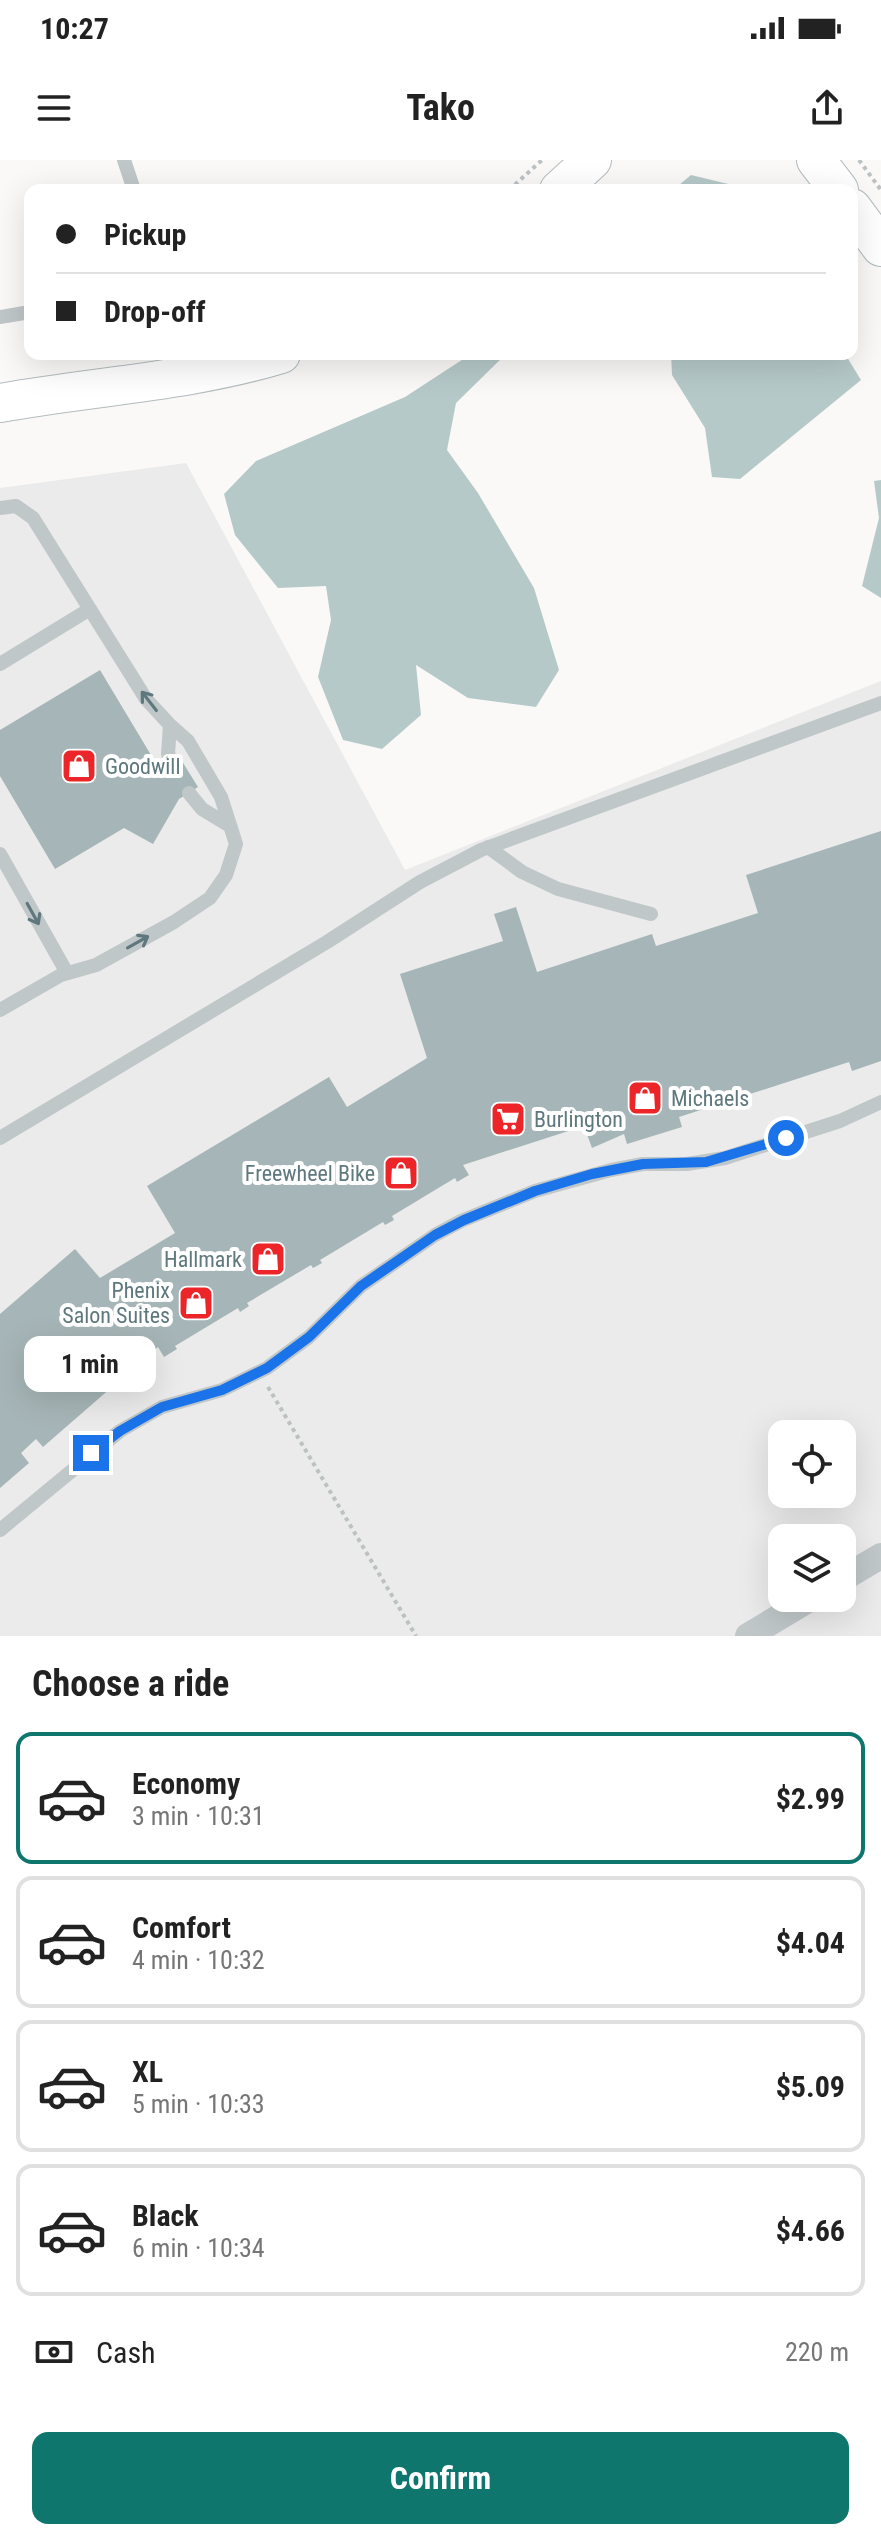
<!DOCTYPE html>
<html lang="en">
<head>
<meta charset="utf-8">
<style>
	body { margin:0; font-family:"Roboto Condensed",sans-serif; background:#f6f6f6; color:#222; height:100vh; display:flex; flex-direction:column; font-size:30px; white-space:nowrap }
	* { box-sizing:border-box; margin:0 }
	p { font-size:26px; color:#767676 }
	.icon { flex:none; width:44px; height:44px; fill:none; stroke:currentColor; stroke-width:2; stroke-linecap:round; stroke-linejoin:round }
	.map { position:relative; height:1476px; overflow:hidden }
	.side { display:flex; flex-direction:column; background:#fff; flex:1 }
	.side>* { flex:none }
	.banner { position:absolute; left:24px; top:24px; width:834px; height:176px; border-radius:16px; box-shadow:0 8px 32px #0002; display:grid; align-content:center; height:176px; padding:0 32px; background:#fff }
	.buttons { position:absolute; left:768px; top:1260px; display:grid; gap:16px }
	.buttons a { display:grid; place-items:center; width:88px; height:88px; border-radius:16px; background:#fff; box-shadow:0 8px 32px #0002; font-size:40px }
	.end { position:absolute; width:36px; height:36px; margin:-18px; border:10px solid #1a73e8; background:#fff; box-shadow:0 0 0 4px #fff }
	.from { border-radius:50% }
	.bubble { position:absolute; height:56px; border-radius:16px; background:#fff; box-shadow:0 8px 32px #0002; font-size:26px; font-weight:700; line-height:56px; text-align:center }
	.banner b { display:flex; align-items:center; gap:28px; height:76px; font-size:30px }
	.banner b+b { border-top:2px solid #e0e0e0 }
	.banner i { width:20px; height:20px; background:#222 }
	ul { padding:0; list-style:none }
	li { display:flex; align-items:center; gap:24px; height:132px; margin:0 16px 12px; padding:0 16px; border:4px solid #e0e0e0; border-radius:16px }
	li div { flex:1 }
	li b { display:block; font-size:30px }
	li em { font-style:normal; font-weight:700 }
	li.on { border-color:#0f766e }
	li>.icon { width:72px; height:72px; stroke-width:1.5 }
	h2 { padding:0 32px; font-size:36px; line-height:96px }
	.pay { display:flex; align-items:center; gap:20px; height:88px; padding:0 32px; font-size:30px }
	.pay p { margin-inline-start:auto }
	.cta { display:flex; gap:16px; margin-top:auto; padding:16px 32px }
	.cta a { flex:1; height:92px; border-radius:16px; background:#0f766e; color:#fff; font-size:32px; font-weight:700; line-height:92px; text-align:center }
	.status { display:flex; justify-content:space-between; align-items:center; height:56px; padding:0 40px; background:#fff; direction:ltr }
	.status svg { height:22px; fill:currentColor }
	header { display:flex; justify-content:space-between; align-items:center; height:104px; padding:0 32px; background:#fff; font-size:36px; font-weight:700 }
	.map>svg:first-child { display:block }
	.built { fill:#eaebea; fill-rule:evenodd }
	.water { fill:#b6c9c9 }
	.building { fill:#a6b5b7 }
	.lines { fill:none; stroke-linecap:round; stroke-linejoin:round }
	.secondary-casing { stroke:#b2bcbe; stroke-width:40 }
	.path { stroke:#bcc1c3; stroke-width:4; stroke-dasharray:4 4; stroke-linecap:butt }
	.lane { stroke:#c0c7c9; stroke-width:14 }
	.street { stroke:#c0c7c9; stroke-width:26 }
	.secondary { stroke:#fff; stroke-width:38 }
	.oneway { stroke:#5e787e }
	.route { stroke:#1a73e8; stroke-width:10 }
	.labels { text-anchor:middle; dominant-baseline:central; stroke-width:8; stroke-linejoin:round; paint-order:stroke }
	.poi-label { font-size:22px; fill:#5e787e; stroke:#fff; text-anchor:start }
</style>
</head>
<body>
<div class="status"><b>10:27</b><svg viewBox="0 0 49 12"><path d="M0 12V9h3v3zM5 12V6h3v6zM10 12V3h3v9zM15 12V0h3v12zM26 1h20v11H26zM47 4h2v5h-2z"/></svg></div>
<header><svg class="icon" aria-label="menu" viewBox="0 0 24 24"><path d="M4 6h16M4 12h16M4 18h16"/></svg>Tako<svg class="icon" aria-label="share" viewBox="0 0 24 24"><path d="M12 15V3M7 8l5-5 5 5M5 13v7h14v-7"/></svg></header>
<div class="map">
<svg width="881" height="1476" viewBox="0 0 881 1476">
	<rect width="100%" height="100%" fill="#faf9f7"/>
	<path class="built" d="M186 303 405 710 881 521V1476H0V328ZM782 1274H842V1334H782ZM782 1378H842V1438H782Z"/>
	<path class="water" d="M691 15 745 28 747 30H673Z
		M471 194H506L456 243 447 290 478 333 534 428 559 510 536 547 468 538 416 505 421 555 382 589 343 580 318 517 331 460 326 426 278 428 235 375 224 334 256 301 405 237Z
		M671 194H845L861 220 740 319 712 317 705 268 672 215Z
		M881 320V438L862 426 879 358 874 321Z"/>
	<path class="building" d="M100 510 160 610 180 598 198 627 179 639 153 684 124 668 55 709 0 616V570Z
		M881 671V901L852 911 849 902 679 957 682 967 627 984 624 974 592 988 584 966 463 1005 469 1015 457 1022 455 1018 392 1056 394 1060 385 1065 383 1062 320 1100 322 1103 313 1108 311 1105 247 1143 249 1146 240 1152 238 1148 175 1186 177 1189 164 1197 158 1187 43 1287 36 1279 21 1293 29 1303 0 1328V1154L75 1089 100 1118 175 1073 147 1026 329 917 347 947 427 898 400 814 503 781 494 754 516 747 537 812 652 774 656 786 758 753 746 715Z"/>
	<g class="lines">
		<defs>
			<path id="secondary" d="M816 0 839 30
				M559 30 592 0
				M852 48 881 87
				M0 243C94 226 189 222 281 194"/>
		</defs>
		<use href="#secondary" class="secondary-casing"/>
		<path class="path" d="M859 0 881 30
			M509 30 542 0
			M268 1227 416 1476"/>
		<path class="lane" d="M124 0 134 30
			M0 157 30 152
			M0 348 16 346 33 358 146 539 170 565 188 581 221 637 236 684 226 715 210 738 174 762 96 805 61 815 0 850
			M0 504 90 449
			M170 565 168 594 173 603
			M189 633 202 649 230 666
			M488 687 522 712 558 729 651 754
			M0 694 67 813
			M0 978 327 782 420 722 481 690 881 543
			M0 1370 120 1271 162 1247 222 1230 267 1208 309 1177 361 1126 435 1075 461 1061 535 1031 611 1010 643 1004H687L725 998 840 961 881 942"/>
		<path class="street" d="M842 1419 881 1396
			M748 1476 811 1438"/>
		<use href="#secondary" class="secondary"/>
	</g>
	<defs><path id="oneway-shaft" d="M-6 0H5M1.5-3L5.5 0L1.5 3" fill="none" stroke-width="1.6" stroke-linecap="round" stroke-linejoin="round" transform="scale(2)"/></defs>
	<g class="oneway">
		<use href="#oneway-shaft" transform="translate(149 541) rotate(-128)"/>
		<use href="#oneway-shaft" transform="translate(33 754) rotate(61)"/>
		<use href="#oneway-shaft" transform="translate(138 782) rotate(-29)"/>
	</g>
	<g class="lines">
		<path class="route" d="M91 1293 120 1271 162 1247 222 1230 267 1208 309 1177 361 1126 435 1075 464 1060 535 1031 592 1014 643 1004 706 1002 786 978"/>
	</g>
	<defs>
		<symbol id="shop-square" viewBox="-11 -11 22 22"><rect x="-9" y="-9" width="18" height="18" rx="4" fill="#ec2529" stroke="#fff"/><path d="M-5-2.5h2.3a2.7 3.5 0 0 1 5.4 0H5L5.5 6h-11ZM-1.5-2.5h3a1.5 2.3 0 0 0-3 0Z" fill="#fff"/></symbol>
		<symbol id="supermarket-square" viewBox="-11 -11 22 22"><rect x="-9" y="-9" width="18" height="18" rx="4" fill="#ec2529" stroke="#fff"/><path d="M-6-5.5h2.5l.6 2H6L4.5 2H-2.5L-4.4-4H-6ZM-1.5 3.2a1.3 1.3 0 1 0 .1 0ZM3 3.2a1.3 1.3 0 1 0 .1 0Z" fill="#fff"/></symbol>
	</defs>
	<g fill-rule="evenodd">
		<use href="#shop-square" x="59" y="586" width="40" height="40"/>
		<use href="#shop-square" x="625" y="918" width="40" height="40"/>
		<use href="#supermarket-square" x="488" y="939" width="40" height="40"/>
		<use href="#shop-square" x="381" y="993" width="40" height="40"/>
		<use href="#shop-square" x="248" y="1079" width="40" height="40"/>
		<use href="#shop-square" x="176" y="1123" width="40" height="40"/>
	</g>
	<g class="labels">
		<g class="poi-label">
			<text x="105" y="606">Goodwill</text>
			<text x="671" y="938">Michaels</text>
			<text x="534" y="959">Burlington</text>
			<text x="375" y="1013" text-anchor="end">Freewheel Bike</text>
			<text x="242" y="1099" text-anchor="end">Hallmark</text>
			<text x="170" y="1130" text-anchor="end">Phenix<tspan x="170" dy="25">Salon Suites</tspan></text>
		</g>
	</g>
</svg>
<div class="buttons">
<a><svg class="icon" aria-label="locate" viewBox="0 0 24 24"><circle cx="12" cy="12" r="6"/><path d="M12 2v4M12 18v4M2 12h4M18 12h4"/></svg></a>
<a><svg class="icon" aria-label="layers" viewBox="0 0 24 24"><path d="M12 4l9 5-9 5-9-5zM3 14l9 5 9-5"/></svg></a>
</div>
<i class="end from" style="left:786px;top:978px"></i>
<i class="end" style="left:91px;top:1293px"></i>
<div class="bubble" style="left:24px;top:1176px;width:132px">1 min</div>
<div class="banner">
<b><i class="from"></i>Pickup</b>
<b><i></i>Drop-off</b>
</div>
</div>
<section class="side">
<h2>Choose a ride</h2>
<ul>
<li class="on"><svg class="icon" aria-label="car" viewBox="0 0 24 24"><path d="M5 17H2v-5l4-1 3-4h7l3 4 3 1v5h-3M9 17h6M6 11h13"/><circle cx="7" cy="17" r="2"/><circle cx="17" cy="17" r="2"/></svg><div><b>Economy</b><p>3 min · 10:31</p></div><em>$2.99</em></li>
<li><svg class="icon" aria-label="car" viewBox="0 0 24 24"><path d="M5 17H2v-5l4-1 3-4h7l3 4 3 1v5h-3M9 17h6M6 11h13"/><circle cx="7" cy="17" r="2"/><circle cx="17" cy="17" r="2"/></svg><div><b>Comfort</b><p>4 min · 10:32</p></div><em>$4.04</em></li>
<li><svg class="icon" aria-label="car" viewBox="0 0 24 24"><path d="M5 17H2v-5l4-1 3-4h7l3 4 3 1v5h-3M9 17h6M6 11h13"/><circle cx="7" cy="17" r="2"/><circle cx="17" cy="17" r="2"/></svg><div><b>XL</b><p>5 min · 10:33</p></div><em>$5.09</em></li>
<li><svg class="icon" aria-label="car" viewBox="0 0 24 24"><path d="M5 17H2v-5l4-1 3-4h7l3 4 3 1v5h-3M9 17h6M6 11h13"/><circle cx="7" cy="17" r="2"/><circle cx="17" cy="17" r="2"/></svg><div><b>Black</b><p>6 min · 10:34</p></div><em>$4.66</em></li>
</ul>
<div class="pay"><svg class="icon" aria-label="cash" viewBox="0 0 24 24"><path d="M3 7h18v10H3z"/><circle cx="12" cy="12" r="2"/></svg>Cash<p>220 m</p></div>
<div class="cta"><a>Confirm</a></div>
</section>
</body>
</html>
